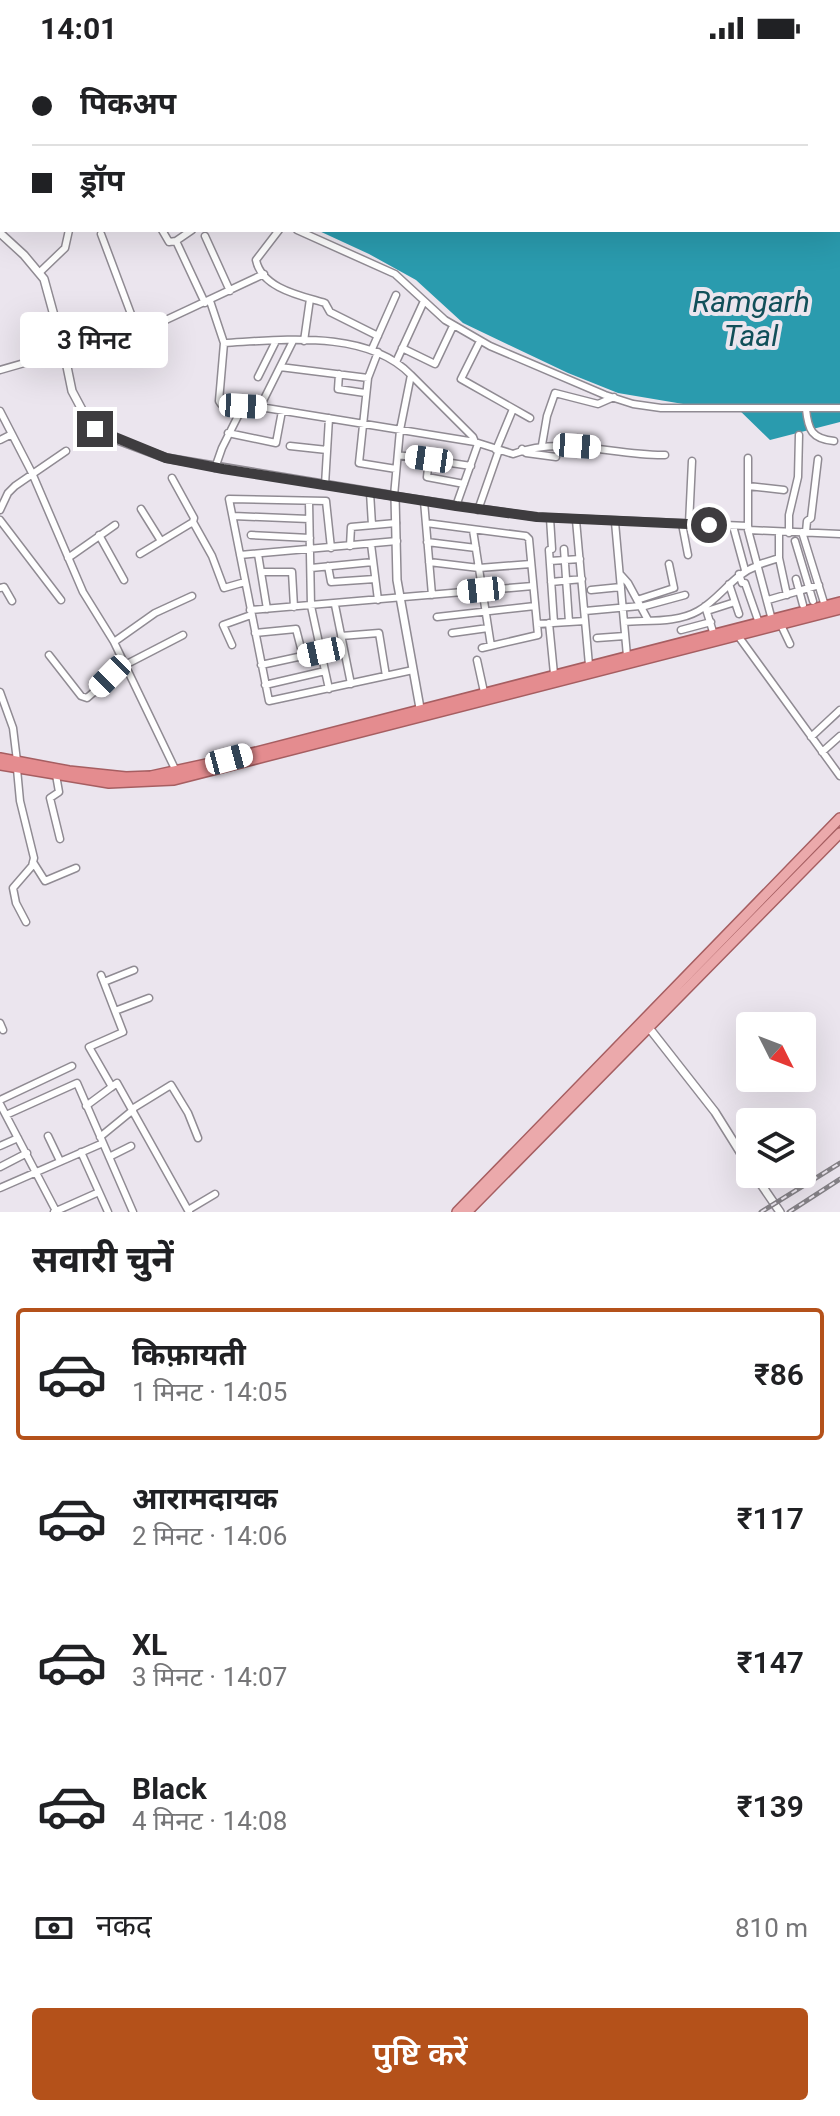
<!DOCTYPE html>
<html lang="hi">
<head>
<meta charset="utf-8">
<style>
	body { margin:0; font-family:Roboto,"Noto Sans Devanagari",sans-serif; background:#f6f6f6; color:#202124; height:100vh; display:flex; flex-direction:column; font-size:30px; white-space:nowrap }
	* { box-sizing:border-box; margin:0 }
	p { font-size:26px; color:#757577 }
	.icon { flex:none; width:44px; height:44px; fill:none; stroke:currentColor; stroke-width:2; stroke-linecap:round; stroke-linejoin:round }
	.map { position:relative; height:1156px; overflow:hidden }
	.panel { display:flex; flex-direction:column; background:#fff; flex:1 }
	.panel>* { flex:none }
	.banner { position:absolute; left:0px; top:0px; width:840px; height:176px; box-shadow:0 8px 32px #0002; display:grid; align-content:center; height:176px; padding:0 32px; background:#fff }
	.needle { width:52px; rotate:132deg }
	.controls { position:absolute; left:736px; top:956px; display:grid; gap:16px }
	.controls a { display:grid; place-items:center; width:80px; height:80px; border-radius:8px; background:#fff; box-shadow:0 8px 32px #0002; font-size:40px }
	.end { position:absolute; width:36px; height:36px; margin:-18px; border:10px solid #3e3c3f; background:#fff; box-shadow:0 0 0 4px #fff }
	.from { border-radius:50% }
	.bubble { position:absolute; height:56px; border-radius:8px; background:#fff; box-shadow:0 8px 32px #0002; font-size:26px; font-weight:600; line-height:56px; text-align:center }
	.car { position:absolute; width:24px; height:48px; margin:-24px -12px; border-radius:10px; box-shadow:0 0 6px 2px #0007; background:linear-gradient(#fff 24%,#345 0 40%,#fff 0 76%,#345 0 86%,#fff 0) }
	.banner b { display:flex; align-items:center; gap:28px; height:76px; font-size:30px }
	.banner b+b { border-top:2px solid #e0e0e0 }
	.banner i { width:20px; height:20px; background:#202124 }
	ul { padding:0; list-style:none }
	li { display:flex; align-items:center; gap:24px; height:132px; margin:0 16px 12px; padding:0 16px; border:4px solid transparent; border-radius:8px }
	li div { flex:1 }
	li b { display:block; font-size:30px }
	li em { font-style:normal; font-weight:600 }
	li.current { border-color:#b4511a }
	li>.icon { width:72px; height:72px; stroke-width:1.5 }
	h2 { padding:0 32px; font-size:36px; line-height:96px }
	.pay { display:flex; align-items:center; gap:20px; height:88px; padding:0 32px; font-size:30px }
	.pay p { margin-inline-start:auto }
	.action { display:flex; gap:16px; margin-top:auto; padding:16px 32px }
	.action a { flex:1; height:92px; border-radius:8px; background:#b4511a; color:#fff; font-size:32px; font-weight:600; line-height:92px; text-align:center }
	.status { display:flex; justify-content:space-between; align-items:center; height:56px; padding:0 40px; background:#fff; direction:ltr }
	.status svg { height:22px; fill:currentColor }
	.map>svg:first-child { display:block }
	.water { fill:#2a9bae }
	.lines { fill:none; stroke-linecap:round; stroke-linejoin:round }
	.minor-casing { stroke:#908b93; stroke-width:9 }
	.tertiary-casing { stroke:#908b93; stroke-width:10 }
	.primary-casing { stroke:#a65e61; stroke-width:12 }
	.trunk-casing { stroke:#a65e61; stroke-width:12 }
	.minor { stroke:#fff; stroke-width:6 }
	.tertiary { stroke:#fff; stroke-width:7 }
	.primary { stroke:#eba9ab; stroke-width:9 }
	.trunk { stroke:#e48c8f; stroke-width:9 }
	.rail-casing { stroke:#858287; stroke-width:5 }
	.rail { stroke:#ebe5ee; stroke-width:2; stroke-dasharray:6; stroke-linecap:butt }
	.route { stroke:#3e3c3f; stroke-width:10 }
	.labels { text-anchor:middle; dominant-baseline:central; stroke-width:8; stroke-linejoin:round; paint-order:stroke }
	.water-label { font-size:30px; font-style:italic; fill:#114f59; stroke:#ebe5ee }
</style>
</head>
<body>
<div class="status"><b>14:01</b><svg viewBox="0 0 49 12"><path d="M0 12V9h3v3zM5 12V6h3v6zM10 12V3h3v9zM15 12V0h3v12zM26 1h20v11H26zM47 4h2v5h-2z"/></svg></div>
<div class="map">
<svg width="840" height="1156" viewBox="0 0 840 1156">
	<rect width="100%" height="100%" fill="#ebe5ee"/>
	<path class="water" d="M77 0H840V366L770 384 734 349 695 350 618 337 568 317 463 267 416 224 369 198 317 174H838V2Z"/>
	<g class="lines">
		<defs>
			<path id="minor" d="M65 0 68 2
				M0 26 2 29
				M0 78 2 79
				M0 109 2 108
				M0 145 2 144
				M162 174 169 186 176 185 205 247
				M279 174 256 204C262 233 302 240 325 247L330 256 378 280
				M297 174 395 218 445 264 490 290 605 339 633 348 661 352H840
				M101 178 137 274
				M205 180 230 235
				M176 185 192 174
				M40 216 65 192 69 174
				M210 245 224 287C282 284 367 273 411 319L400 374 394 440
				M304 285 310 243
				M480 285 461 323 530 362
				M224 287 219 345 221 348 260 351 475 386 513 398C563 379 614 400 665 399
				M402 292 435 308 453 270
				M372 293 396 239
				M378 296 368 322 359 407 396 413
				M396 306 424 245
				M280 311 368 322
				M0 314 153 270 264 218
				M339 318 338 333 365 337
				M411 319 473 381 475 386
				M258 321 276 285
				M260 351 293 285
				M806 353C808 374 812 383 834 385
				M0 355 32 417 83 536 114 586 176 715
				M228 377 276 387 282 355
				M0 384 12 378
				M542 389 547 360 555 337 598 348 614 341
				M290 390 327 394
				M522 393 526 397 556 401
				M496 394 513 353
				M398 399 471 410
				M429 403 427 421 464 428
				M215 412 222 392 243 350
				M172 422 194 462 193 466
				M325 429 329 362
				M748 430 784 434
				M370 436 372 469
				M395 440 537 461 748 470 749 474 840 478
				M309 445 311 550 329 633
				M424 445 432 539
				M456 450 478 388
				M141 453 161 485
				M0 454 8 437 15 430 66 395
				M478 454 499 394
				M233 460 309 463
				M550 462 552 493
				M0 464 61 544
				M576 464 589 609
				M615 466 627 600
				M426 467 526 480 529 483 538 579 482 592
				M682 468 688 499
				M689 468 692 405
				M733 470 745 514
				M748 470V402
				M473 474 491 590
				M748 474 772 564
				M802 476 825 550
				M806 476 807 465 811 462 818 403
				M779 477V502L787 539
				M789 477V459L798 421 799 379
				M99 479 124 524
				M251 479 310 482
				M795 485 813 545
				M427 486 476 492
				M371 488 378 544
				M350 490 351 471 396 467
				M331 492 326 445 229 443 269 645 413 614
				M564 493 569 566
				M549 494 554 567
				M140 498 193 466 212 500 224 532 245 526
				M258 498 267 553
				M240 499 397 485
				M68 502 115 469
				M550 505 580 503
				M429 506 479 512 531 508
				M757 509 779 502
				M328 510 331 526 375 523
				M311 512 373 506
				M261 516H292L294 551
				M620 518 628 527 648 564
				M739 518 742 527H745L759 567
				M796 523 803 549
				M551 526 582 523
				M729 528 739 558
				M0 532 4 531 12 545
				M591 534 621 531
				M637 544 674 532 669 508
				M768 544 819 529
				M335 549 351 628
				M705 550 714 579
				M641 551 685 539
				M250 554 533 530
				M585 555 640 550
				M707 555 735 546
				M437 561 535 550
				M624 566C648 564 677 567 698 555 721 542 732 519 757 510
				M549 567 554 618
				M537 568 585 565
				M781 569 790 588
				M681 574 711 566
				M255 577 296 573 303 600
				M452 577 488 572
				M736 577 840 720
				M341 580 379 577 386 620
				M597 582 625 580
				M114 586 155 557 192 540
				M232 589 223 569 251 559
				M49 599 81 640 87 642 125 609 183 579
				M477 604 484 636
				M261 609 321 596
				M265 629 325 615
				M0 636 13 672 17 705
				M811 681 840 654
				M822 696 840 680
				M17 713 20 745 34 802 32 810 13 832 16 847 26 866
				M56 719 59 736 50 742 60 783
				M33 806 45 825 76 812
				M101 919 123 976 89 991 112 1031
				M104 926 134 914
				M115 955 149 942
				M0 967 3 974
				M0 1044 72 1010
				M0 1048 56 1155
				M86 1050 117 1027 189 1156
				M132 1053 171 1029 188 1057 198 1082
				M6 1059 77 1027 133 1156
				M48 1080 60 1105
				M100 1081 133 1054
				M0 1090 18 1082
				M81 1096 108 1156
				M109 1101 131 1090
				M0 1111 27 1097
				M0 1132 103 1087
				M188 1154 215 1138
				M54 1156 99 1136"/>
			<path id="tertiary" d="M0 177 24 199 44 223 64 296 72 335 88 365 99 377 166 402 395 440 397 524 420 652
				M646 968 715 1056 750 1112
				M754 1118 780 1156"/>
			<path id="primary" d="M457 1156 840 762
				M467 1156 840 777"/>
			<path id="trunk" d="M0 702 69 715 126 721 151 720 229 703 840 546
				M0 709 109 727 174 724 840 553"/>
		</defs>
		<use href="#minor" class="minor-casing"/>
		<use href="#tertiary" class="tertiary-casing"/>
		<use href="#primary" class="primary-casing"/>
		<use href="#trunk" class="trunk-casing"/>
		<use href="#minor" class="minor"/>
		<use href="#tertiary" class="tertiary"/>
		<use href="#primary" class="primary"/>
		<use href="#trunk" class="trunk"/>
		<defs>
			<path id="rail" d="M761 1156 840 1107
				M789 1156 840 1123"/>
		</defs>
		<use href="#rail" class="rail-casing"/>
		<use href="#rail" class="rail"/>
	</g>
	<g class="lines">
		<path class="route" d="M95 373 166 402 223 413 456 450 537 461 709 469"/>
	</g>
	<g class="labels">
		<g class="water-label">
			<text x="751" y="245">Ramgarh<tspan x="751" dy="34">Taal</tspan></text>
		</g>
	</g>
</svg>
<div class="controls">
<a><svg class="needle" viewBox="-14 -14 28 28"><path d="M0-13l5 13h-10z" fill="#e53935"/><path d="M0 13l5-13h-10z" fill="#757577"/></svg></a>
<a><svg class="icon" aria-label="layers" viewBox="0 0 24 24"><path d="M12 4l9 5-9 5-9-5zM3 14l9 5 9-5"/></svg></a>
</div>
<i class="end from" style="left:709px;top:469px"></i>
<i class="end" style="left:95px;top:373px"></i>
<div class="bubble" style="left:20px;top:256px;width:148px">3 मिनट</div>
<i class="car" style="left:243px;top:350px;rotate:93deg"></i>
<i class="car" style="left:577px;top:390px;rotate:94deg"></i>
<i class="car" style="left:429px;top:403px;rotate:278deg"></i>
<i class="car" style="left:481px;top:534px;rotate:264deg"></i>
<i class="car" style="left:321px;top:596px;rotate:258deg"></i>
<i class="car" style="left:110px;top:620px;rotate:225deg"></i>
<i class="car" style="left:229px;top:703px;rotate:75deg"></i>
<div class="banner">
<b><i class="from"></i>पिकअप</b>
<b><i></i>ड्रॉप</b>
</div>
</div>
<section class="panel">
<h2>सवारी चुनें</h2>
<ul>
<li class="current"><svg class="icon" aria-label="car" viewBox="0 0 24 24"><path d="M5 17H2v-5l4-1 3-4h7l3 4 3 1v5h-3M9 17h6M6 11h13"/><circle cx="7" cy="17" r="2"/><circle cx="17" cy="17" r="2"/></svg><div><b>किफ़ायती</b><p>1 मिनट · 14:05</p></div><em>₹86</em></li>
<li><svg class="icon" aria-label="car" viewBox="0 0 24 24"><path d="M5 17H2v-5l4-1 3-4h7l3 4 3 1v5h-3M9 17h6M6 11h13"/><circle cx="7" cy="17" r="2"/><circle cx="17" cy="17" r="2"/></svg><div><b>आरामदायक</b><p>2 मिनट · 14:06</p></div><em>₹117</em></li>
<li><svg class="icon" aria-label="car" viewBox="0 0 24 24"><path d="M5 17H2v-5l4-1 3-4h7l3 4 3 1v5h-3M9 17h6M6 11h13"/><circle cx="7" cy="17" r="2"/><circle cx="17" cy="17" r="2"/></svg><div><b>XL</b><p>3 मिनट · 14:07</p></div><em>₹147</em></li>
<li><svg class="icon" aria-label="car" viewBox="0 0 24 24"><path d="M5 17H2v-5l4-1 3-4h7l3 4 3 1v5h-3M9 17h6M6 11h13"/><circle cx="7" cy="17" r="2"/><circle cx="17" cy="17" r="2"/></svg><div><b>Black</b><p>4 मिनट · 14:08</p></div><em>₹139</em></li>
</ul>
<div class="pay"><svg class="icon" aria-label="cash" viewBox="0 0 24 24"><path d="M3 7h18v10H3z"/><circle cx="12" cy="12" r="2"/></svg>नकद<p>810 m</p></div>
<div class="action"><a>पुष्टि करें</a></div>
</section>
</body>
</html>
